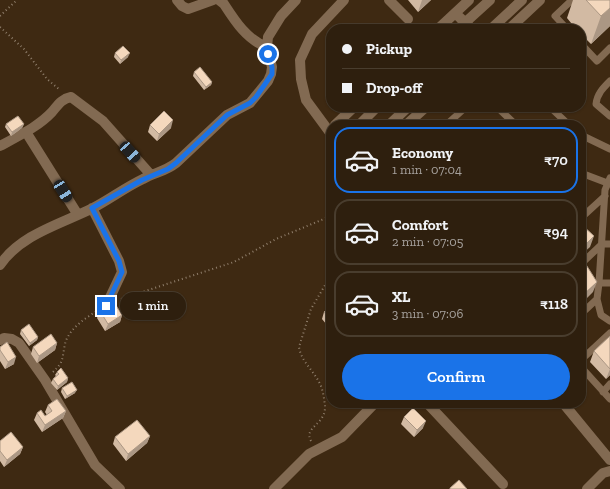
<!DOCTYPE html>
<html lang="en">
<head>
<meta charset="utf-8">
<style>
	body { margin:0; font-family:"Zilla Slab",serif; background:#362717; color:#f1f3f6; height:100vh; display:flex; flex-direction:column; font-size:15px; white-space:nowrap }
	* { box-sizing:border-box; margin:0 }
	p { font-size:13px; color:#a7a29e }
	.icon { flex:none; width:22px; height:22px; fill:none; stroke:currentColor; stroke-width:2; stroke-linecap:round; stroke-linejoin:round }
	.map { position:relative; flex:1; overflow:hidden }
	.details { position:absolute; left:326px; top:120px; width:260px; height:288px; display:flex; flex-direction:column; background:#2e1f0e; border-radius:16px; box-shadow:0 1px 3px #0004,0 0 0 1px #493d2e }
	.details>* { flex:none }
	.top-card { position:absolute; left:326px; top:24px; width:260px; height:88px; border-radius:16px; box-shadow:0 1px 3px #0004,0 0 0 1px #493d2e; display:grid; align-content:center; height:88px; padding:0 16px; background:#2e1f0e }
	.end { position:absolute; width:18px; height:18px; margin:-9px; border:5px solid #1a73e8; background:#fff; box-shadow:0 0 0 2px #fff }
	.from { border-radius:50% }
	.bubble { position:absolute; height:28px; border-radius:14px; background:#2e1f0e; box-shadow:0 1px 3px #0004,0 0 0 1px #493d2e; font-size:13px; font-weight:600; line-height:28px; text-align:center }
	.car { position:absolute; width:12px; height:24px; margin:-12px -6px; border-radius:5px; box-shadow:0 0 3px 1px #0007; background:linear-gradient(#222 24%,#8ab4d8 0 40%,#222 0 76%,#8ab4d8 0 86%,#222 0) }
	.top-card b { display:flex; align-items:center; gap:14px; height:38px; font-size:15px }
	.top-card b+b { border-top:1px solid #493d2e }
	.top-card i { width:10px; height:10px; background:#f1f3f6 }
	ul { padding:7px 0 0; list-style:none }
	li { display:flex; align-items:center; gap:12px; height:66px; margin:0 8px 6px; padding:0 8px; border:2px solid #493d2e; border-radius:16px }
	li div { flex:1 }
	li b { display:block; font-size:15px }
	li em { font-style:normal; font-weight:600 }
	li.active { border-color:#1a73e8 }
	li>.icon { width:36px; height:36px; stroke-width:1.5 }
	.primary-button { display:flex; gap:8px; margin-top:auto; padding:8px 16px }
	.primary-button a { flex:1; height:46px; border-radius:24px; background:#1a73e8; color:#fff; font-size:16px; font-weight:600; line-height:46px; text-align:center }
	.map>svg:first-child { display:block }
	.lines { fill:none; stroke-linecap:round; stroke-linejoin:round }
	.path { stroke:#907f6c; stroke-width:2; stroke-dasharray:1 3; stroke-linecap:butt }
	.service { stroke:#826a52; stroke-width:7 }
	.minor { stroke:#826a52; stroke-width:10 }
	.secondary { stroke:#826a52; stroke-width:10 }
	.wall { fill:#d2baa3 }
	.shaded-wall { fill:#ab9784 }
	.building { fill:#f4d8bd; stroke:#ab9784 }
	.route { stroke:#1a73e8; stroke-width:5 }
</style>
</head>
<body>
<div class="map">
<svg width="610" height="489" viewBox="0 0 610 489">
	<rect width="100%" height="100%" fill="#3e2912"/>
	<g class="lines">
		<path class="path" d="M0 16 17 0
			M0 27 24 49 47 79 60 90
			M121 299 234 262 276 239 331 216
			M53 372C64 362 62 358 65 344 68 330 85 318 97 311
			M311 441C303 427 326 425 325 406 324 398 323 389 319 382 313 370 301 361 299 347L311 309 331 275"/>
		<path class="service" d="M567 29 555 16 572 0
			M581 44 597 61 610 48
			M610 81C603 88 597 94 596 104L610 116
			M497 107 516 125
			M550 107 569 125
			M446 125 466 107
			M581 135 610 149
			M581 173 610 184
			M610 178 605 190 599 283 597 299 601 315 610 321
			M581 218 605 196
			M581 264 602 244H610
			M599 283H610
			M581 314 597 299
			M581 360 610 333
			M581 367 610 399
			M603 392 610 384"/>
		<path class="minor" d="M177 0 182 6 188 9 213 0
			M219 0 224 4C235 21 247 40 267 47
			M389 0 408 19
			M455 13 472 29
			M438 29 469 0
			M509 29 540 0
			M335 125 354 107
			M406 125 426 107
			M26 132 78 215
			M331 134 306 100 301 79 300 60 312 34 344 0
			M0 146C18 136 38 127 52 112 58 105 61 99 71 97L103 121 151 175
			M92 208 119 261 122 272 106 306
			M0 265C21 234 61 224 93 208 110 199 126 187 143 179 154 173 166 171 176 163L227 115 250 103 268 81 271 74 272 67 267 47 268 37 281 16 296 0
			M0 340 4 338 12 339 19 343 45 380 95 465 120 489
			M427 403 503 484
			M563 403 610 460
			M274 489 309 454 342 437 375 403
			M587 489 603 473 610 471"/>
		<path class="secondary" d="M458 29 490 0
			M491 29 522 0
			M359 125 377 107
			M389 125 408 107"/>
	</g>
	<path class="wall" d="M408 0H431L418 12Z
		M573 0H610V26L591 44 581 34V29H576L567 18Z
		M115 53 128 57 120 64 114 57Z
		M194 72 212 82 211 85 204 90 193 76Z
		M6 124H24L22 128 11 136 5 127Z
		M150 125 171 128 157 141 148 132Z
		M331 306V330L322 319 324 312Z
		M100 311 122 315 120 322 105 331 97 318Z
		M21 330 38 337 37 340 29 346 20 334Z
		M610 336V375L606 379 590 362 594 351Z
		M57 343 55 350 37 363 31 354 33 347Z
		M0 347 14 364 5 369 0 361Z
		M57 372 68 378 67 382 57 390 51 383 53 379 56 376 55 375Z
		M62 388 75 393 65 399 61 392Z
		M48 405 66 411 63 418 42 432 34 420 37 413 45 416 47 415 45 412Z
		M404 417 423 428 414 437 401 424Z
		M150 436 147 443 126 461 113 444 115 437Z
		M0 441 23 447 20 454 4 467 0 461Z"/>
	<path class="shaded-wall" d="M422 0H431L418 12Z
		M610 8V26L591 44 601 16Z
		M130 53 128 57 120 64 121 60Z
		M212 82 211 85 204 90 206 87Z
		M173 120 171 128 157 141 159 134Z
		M24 124 22 128 11 136 12 132Z
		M585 193 581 203V196Z
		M594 236 590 247 581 255V249Z
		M597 282 593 292 581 304V297Z
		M122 315 120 322 105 331 108 324Z
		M38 337 37 340 29 346 30 343Z
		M57 343 55 350 37 363 39 356Z
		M16 357 14 364 5 369 8 362Z
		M610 369V375L606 379Z
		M68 378 67 382 57 390 58 386Z
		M77 390 75 393 65 399 67 396Z
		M66 411 63 418 42 432 45 425Z
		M426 421 423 428 414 437 417 430Z
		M150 436 147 443 126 461 128 454Z
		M23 447 20 454 4 467 7 460Z"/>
	<path class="building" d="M586 0H610V8L601 16Z
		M123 46 130 53 121 60 115 53Z
		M200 67 212 82 206 87 194 72Z
		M164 111 173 120 159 134 150 125Z
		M18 116 24 124 12 132 6 124Z
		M581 189 585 193 581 196Z
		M581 224 594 236 581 249Z
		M585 263 597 282 581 297V267Z
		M114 302 122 315 108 324 100 311Z
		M331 306V320L324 312Z
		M29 324 38 337 30 343 21 330Z
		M51 334 57 343 39 356 33 347Z
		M610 336V369L594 351Z
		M7 342 16 357 8 362 0 350V347Z
		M61 368 68 378 58 386 53 379 59 374 57 372Z
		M72 382 77 390 67 396 62 388Z
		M57 399 66 411 45 425 37 413 41 410 45 416 52 411 48 405Z
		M413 408 426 421 417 430 404 417Z
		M137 420 150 436 128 454 115 437Z
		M11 432 23 447 7 460 0 451V441Z
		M459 480 467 489H450V488Z"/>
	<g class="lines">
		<path class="route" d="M106 306 122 272 119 261 92 208 142 180 168 169 176 163 227 115 250 103 256 97 272 74V67L268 54"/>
	</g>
</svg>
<i class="end from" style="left:268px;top:54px"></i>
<i class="end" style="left:106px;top:306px"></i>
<div class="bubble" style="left:120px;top:292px;width:66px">1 min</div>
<i class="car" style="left:130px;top:152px;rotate:138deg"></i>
<i class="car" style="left:63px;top:191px;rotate:148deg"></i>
<div class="top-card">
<b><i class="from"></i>Pickup</b>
<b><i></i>Drop-off</b>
</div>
<section class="details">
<ul>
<li class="active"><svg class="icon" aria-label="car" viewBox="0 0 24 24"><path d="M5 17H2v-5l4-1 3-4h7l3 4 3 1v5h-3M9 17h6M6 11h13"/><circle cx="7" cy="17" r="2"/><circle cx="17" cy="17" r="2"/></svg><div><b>Economy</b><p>1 min · 07:04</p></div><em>₹70</em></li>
<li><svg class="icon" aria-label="car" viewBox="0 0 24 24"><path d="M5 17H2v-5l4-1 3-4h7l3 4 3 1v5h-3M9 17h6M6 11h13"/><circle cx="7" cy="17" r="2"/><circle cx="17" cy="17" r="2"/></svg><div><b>Comfort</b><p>2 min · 07:05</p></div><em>₹94</em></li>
<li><svg class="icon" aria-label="car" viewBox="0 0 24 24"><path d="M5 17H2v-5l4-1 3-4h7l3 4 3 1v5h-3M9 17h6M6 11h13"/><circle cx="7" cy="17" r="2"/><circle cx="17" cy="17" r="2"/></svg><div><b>XL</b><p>3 min · 07:06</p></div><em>₹118</em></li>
</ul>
<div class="primary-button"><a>Confirm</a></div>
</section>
</div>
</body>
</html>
